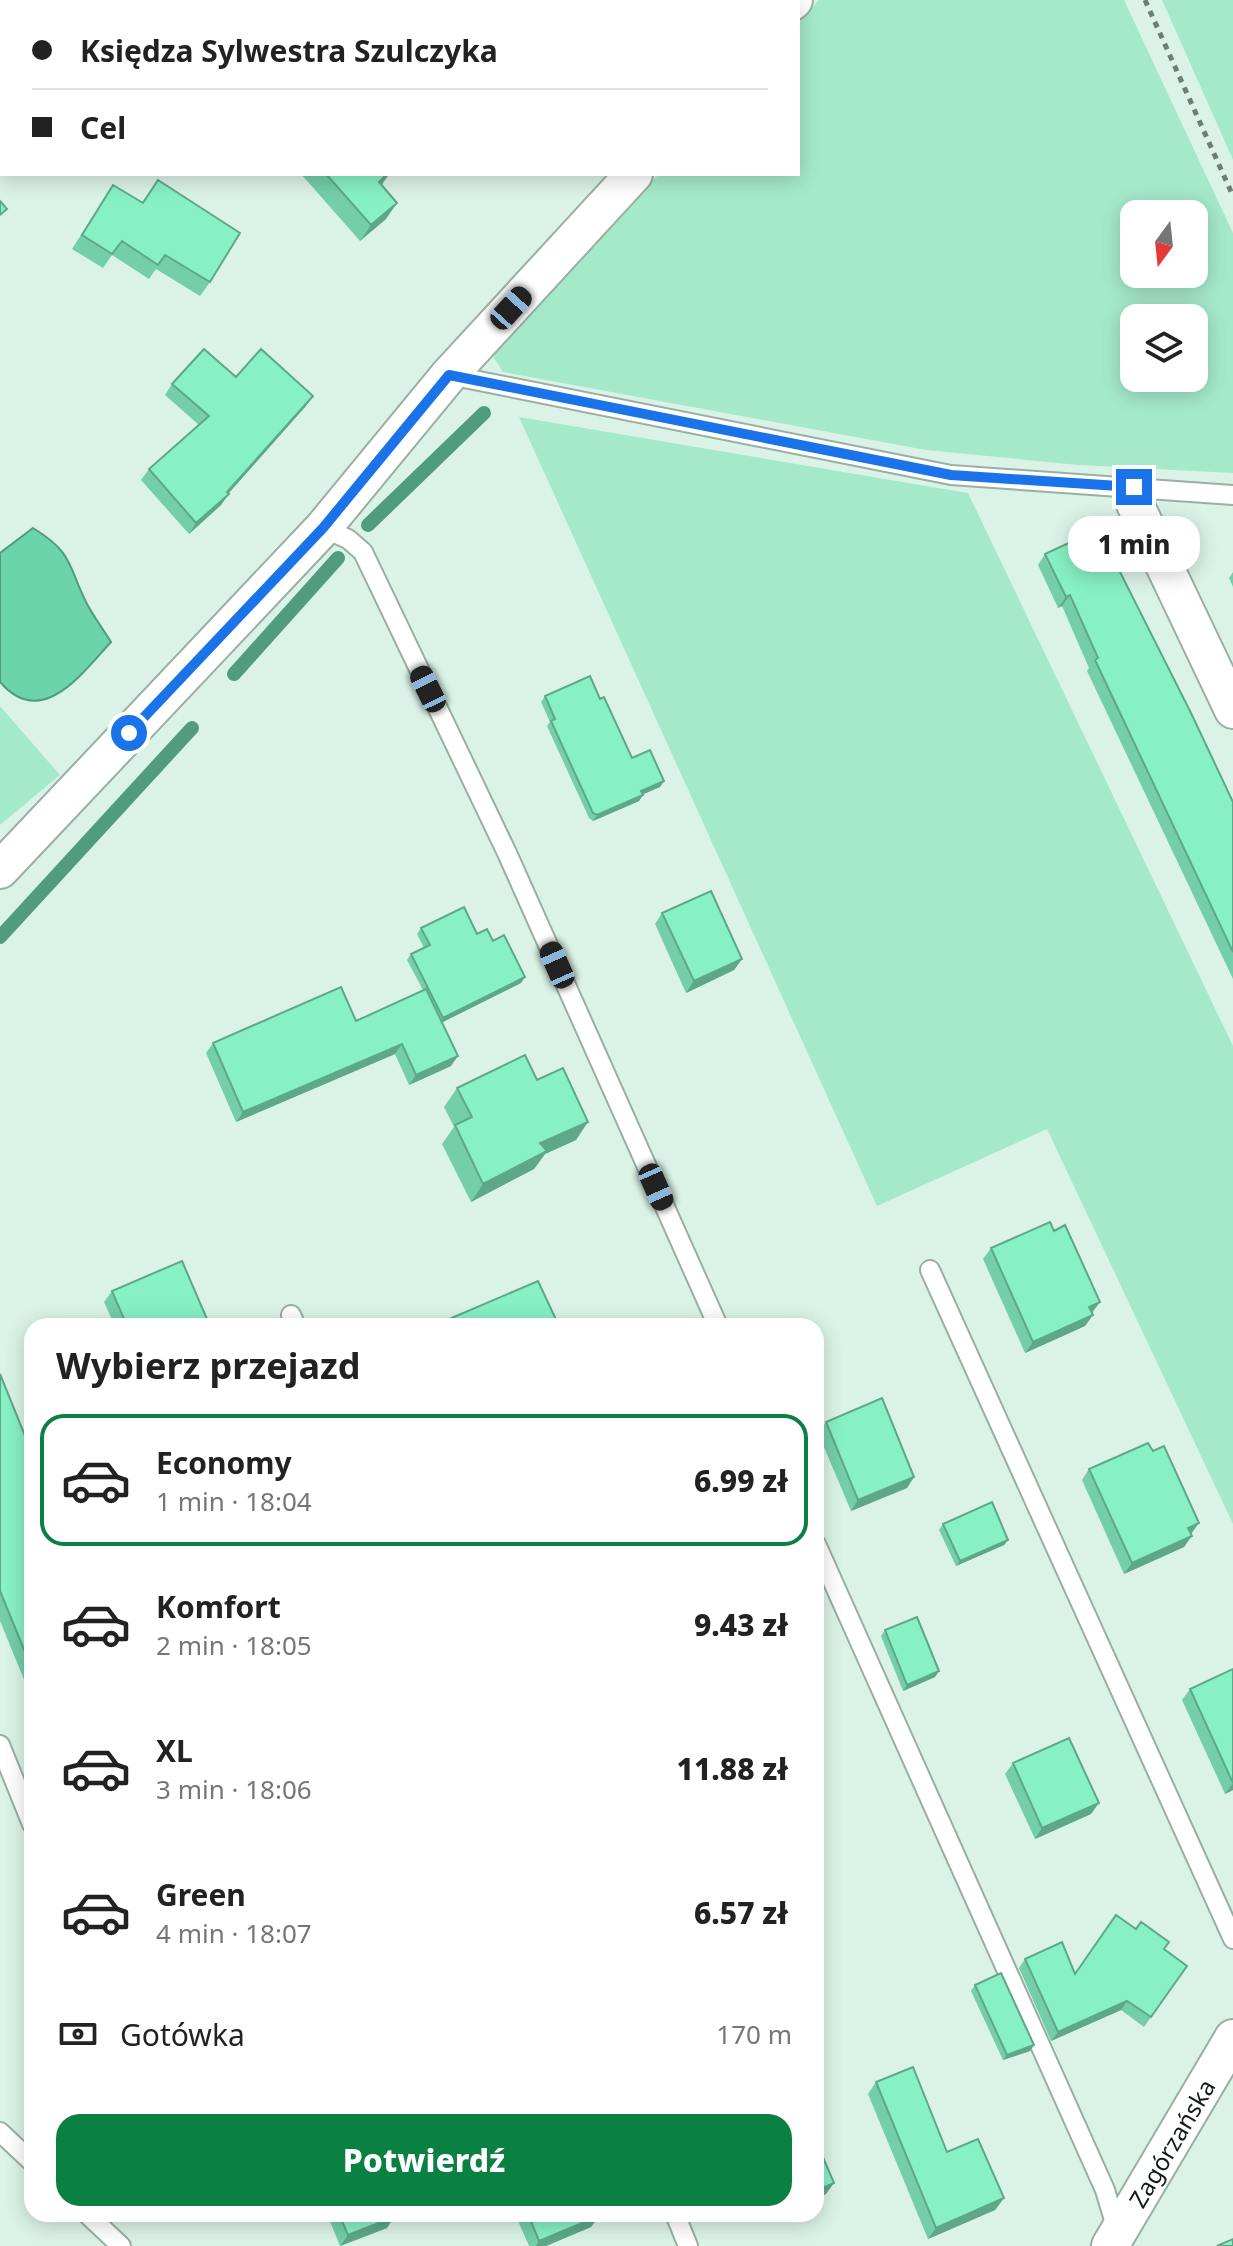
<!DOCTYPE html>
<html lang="pl">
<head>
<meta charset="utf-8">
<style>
	body { margin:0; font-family:"Noto Sans",sans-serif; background:#f6f6f6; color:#222; height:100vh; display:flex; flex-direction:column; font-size:30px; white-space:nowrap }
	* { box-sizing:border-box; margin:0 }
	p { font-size:26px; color:#767676 }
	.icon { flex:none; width:44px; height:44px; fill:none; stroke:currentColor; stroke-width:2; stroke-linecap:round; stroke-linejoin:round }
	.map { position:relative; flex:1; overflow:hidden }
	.drawer { position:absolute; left:24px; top:1318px; width:800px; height:904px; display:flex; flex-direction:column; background:#fff; border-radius:24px; box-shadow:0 4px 20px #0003 }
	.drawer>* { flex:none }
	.top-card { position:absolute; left:0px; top:0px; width:800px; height:176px; box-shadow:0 4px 20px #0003; display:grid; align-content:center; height:176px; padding:0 32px; background:#fff }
	.needle { width:52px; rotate:195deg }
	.fabs { position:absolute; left:1120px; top:200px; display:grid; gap:16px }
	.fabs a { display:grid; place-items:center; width:88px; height:88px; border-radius:16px; background:#fff; box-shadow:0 4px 20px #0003; font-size:40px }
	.end { position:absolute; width:36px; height:36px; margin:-18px; border:10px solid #1a73e8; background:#fff; box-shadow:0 0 0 4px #fff }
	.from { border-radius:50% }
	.bubble { position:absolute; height:56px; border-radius:24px; background:#fff; box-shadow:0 4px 20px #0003; font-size:26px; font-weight:800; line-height:56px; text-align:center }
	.car { position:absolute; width:24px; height:48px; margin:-24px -12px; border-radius:10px; box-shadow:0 0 6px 2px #0007; background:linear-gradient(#222 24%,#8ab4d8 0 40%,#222 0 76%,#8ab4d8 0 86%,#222 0) }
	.top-card b { display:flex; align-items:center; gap:28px; height:76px; font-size:30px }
	.top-card b+b { border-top:2px solid #e0e0e0 }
	.top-card i { width:20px; height:20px; background:#222 }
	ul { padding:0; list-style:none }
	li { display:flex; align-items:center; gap:24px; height:132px; margin:0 16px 12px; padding:0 16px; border:4px solid transparent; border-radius:24px }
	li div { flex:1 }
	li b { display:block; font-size:30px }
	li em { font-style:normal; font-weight:800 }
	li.selected { border-color:#0b8043 }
	li>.icon { width:72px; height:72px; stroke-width:1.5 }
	h2 { padding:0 32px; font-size:36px; line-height:96px }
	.pay { display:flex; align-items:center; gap:20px; height:88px; padding:0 32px; font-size:30px }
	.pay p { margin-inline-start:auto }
	.cta { display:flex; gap:16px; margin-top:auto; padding:16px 32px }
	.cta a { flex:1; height:92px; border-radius:24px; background:#0b8043; color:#fff; font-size:32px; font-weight:800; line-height:92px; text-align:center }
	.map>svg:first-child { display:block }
	.green { fill:#a5e9cb; fill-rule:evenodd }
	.water { fill:#6bd4aa; stroke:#519c7e; stroke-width:2 }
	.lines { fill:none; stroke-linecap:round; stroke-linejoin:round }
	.stream { stroke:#519c7e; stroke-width:14 }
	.service-casing { stroke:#99afa4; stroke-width:22 }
	.minor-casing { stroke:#99afa4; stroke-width:40 }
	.path { stroke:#6e7d76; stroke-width:5; stroke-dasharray:6 6; stroke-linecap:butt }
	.service { stroke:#fff; stroke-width:18 }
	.minor { stroke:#fff; stroke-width:36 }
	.wall { fill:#74cea9 }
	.shaded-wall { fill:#5ea889 }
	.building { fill:#87f0c4; stroke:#5ea889; stroke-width:2 }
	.route { stroke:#1a73e8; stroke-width:10 }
	.labels { text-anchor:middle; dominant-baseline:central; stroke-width:7; stroke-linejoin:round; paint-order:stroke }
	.street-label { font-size:24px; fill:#131b17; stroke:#dbf3e7 }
</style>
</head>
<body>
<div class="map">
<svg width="1233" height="2246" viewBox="0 0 1233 2246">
	<rect width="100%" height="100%" fill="#dbf3e7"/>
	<path class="green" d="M819 0H1124L1233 233V473L1078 465 926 450 503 372 492 355 659 174H798V23ZM1134 214H1194V274H1134ZM1134 318H1194V378H1134Z
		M1162 0H1233V160Z
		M519 417 968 493 1233 1046V1524L1047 1129 877 1206Z
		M0 706 60 775 0 825Z"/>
	<path class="water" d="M33 528C75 554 67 565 87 604 94 617 103 629 111 642 83 672 42 731 0 682V553Z"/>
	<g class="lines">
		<path class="stream" d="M368 525 484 413
			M234 674 338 558
			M0 937 192 728"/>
		<defs>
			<path id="service" d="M449 375 951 475 1233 495
				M323 528 348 539 363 552 507 853 718 1326
				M930 1270 1233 1939
				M291 1315 296 1326
				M816 1544 1105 2190 1117 2230
				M0 1745 32 1824
				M0 2132 32 2162
				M87 2214 121 2246
				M675 2214 688 2246"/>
			<g id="minor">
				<path d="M792 2 794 0"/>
				<path d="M1134 487 1135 504 1233 710"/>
				<path d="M0 870 323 528 449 375 634 174"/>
				<path id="s1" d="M1110 2246 1233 2038"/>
			</g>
		</defs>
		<use href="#service" class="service-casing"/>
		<use href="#minor" class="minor-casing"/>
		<path class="path" d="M1145 0 1233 196"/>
		<use href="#service" class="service"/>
		<use href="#minor" class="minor"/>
	</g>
	<path class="wall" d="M301 174H389L382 185 386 219 360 241Z
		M158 180 210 282 200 296 156 269 149 279 112 255 103 268 72 249 113 185 142 202Z
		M236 377 313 396 305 407 228 493 221 505 189 534 141 480 149 469 199 425 165 395 172 384Z
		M1045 554 1121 574 1233 802V979L1087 671 1089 668 1062 606 1058 608 1038 565Z
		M1233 572V587L1229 578Z
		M545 696 600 699 632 758 664 781 660 787 643 794 639 801 593 821 589 818 547 726 550 722 541 702Z
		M662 913 742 959 734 970 686 993 655 924Z
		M421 928 477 934 493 941 521 983 442 1022 451 1066 409 1085 395 1054 236 1122 206 1053 213 1043 356 1021 423 990 407 960 411 954 424 948 417 934Z
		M537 1080 576 1140 545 1154 534 1169 471 1202 442 1144 454 1127 444 1107 457 1088Z
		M991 1248 1092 1313 1093 1315 1085 1326 1025 1353 983 1259Z
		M112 1291 210 1326H115L104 1302Z
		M0 1374 32 1453V1699L0 1621Z
		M826 1422 914 1477 907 1488 851 1511 818 1433Z
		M1153 1451 1191 1535 1184 1547 1124 1574 1082 1480 1089 1469Z
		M943 1524 1008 1540 1004 1545 956 1566 939 1530Z
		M885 1630 939 1671 935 1677 903 1691 881 1636Z
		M1233 1669V1790L1225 1794 1182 1700 1190 1689Z
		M1013 1763 1091 1814 1035 1839 1005 1774Z
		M1164 1949 1187 1966 1144 2027 1121 2010 1051 2041 1019 1968 1025 1959 1075 1973Z
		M975 1985 1034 2045 1030 2051 1003 2060 971 1991Z
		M876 2082 947 2152 1004 2198 995 2210 928 2239 868 2094Z
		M327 2214H393L394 2217 387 2228 340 2246Z
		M515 2214H598L599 2216 591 2227 546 2246H529Z"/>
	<path class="shaded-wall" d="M387 174H389L381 185 379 182Z
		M397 203 386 219 360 241 371 225Z
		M313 396 305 407 221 502 229 494 221 505 189 534 196 523 227 492Z
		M1070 595 1062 606 1058 608 1066 597Z
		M664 781 660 787 637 797 641 791Z
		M643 795 639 801 593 821 597 815Z
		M742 959 734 970 686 993 694 981Z
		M525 977 521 983 439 1024 443 1018Z
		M402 1044 395 1054 236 1122 243 1112Z
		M458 1056 451 1066 409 1085 416 1075Z
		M588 1122 576 1140 545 1154 534 1169 471 1202 483 1184 540 1143Z
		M1100 1302 1092 1313 1089 1307Z
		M1093 1315 1085 1326 1025 1353 1033 1342Z
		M914 1477 907 1488 851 1511 858 1500Z
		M1199 1523 1191 1534 1188 1528Z
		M1192 1536 1184 1547 1124 1574 1132 1563Z
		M1008 1540 1004 1545 956 1566 960 1561Z
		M939 1671 935 1677 903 1691 907 1685Z
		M1233 1783V1790L1225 1794Z
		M1099 1803 1091 1814 1035 1839 1042 1828Z
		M1127 2001 1121 2010 1051 2041 1058 2032Z
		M1034 2045 1030 2051 1003 2060 1007 2055Z
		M834 2183 826 2194 816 2199V2191Z
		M1004 2198 995 2210 928 2239 936 2228Z
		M770 2214H779L767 2219Z
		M599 2216 591 2227 546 2246H536L539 2241Z
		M394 2217 387 2228 340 2246 348 2235Z"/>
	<path class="building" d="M326 174H387L379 182 397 203 371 225Z
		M158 180 240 233 210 282 165 255 158 265 122 241 112 254 82 235 113 185 143 203Z
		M0 201 7 209 0 215Z
		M204 349 236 377 261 349 313 396 227 492 229 494 196 523 149 469 209 416 172 384Z
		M1103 527 1124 570 1120 572 1191 713 1233 802V952L1095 660 1098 658 1070 595 1066 597 1045 554Z
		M590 676 600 699 604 697 632 758 650 750 664 781 641 791 643 795 597 815 593 813 551 721 555 719 545 696Z
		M711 891 742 959 694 981 662 913Z
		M464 907 477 934 487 929 493 941 504 935 525 977 443 1018 411 954 430 945 421 928Z
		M341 987 356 1021 426 989 458 1056 416 1075 402 1044 243 1112 213 1043Z
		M525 1055 537 1080 563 1068 588 1122 540 1143 547 1151 483 1184 455 1125 472 1117 457 1088Z
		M1050 1222 1054 1231 1065 1225 1100 1302 1089 1307 1093 1315 1033 1342 991 1248Z
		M182 1261 210 1326H127L112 1291Z
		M538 1281 559 1326H433Z
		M0 1374 32 1453V1669L0 1591Z
		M882 1398 914 1477 858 1500 826 1422Z
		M1148 1443 1153 1451 1164 1446 1199 1523 1188 1528 1192 1536 1132 1563 1089 1469Z
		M992 1502 1008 1540 960 1561 943 1524Z
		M917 1617 939 1671 907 1685 885 1630Z
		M1233 1669V1783L1190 1689Z
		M1069 1738 1099 1803 1042 1828 1013 1763Z
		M1116 1915 1136 1929 1141 1922 1169 1942 1164 1949 1187 1966 1151 2017 1127 2001 1058 2032 1025 1959 1062 1942 1075 1974Z
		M1001 1973 1034 2045 1007 2055 975 1985Z
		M913 2067 947 2152 978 2139 1004 2198 936 2228 876 2082Z
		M816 2141 834 2183 816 2191Z
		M339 2214H393L394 2217 348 2235Z
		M528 2214H598L599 2216 539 2241Z
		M1233 2239V2246H1217Z"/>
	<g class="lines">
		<path class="route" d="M129 733 323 528 449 375 951 475 1134 487"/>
	</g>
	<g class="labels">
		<g class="street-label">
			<text stroke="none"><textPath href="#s1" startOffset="120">Zagórzańska</textPath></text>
		</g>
	</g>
</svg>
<div class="fabs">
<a><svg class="needle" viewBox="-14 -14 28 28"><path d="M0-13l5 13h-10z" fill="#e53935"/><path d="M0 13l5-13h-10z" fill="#767676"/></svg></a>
<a><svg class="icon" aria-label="layers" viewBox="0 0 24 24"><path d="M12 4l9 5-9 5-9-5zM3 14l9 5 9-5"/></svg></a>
</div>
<i class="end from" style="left:129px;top:733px"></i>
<i class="end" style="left:1134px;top:487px"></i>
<div class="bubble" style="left:1068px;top:516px;width:132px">1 min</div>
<i class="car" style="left:511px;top:308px;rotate:42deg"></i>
<i class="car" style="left:428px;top:689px;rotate:334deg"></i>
<i class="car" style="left:557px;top:965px;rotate:336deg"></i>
<i class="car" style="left:656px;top:1187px;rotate:156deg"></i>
<div class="top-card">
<b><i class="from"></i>Księdza Sylwestra Szulczyka</b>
<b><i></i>Cel</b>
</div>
<section class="drawer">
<h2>Wybierz przejazd</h2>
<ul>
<li class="selected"><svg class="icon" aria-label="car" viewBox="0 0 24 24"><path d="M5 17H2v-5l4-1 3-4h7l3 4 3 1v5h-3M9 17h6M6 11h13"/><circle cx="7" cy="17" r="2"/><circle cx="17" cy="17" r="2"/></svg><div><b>Economy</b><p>1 min · 18:04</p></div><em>6.99 zł</em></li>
<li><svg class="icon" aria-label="car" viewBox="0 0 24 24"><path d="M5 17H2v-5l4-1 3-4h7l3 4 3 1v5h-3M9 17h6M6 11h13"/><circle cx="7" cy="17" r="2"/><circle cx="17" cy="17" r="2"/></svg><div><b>Komfort</b><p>2 min · 18:05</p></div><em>9.43 zł</em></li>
<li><svg class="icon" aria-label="car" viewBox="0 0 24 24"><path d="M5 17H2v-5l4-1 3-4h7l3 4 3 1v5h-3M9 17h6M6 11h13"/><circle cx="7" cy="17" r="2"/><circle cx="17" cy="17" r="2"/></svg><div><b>XL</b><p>3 min · 18:06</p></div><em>11.88 zł</em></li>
<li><svg class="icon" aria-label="car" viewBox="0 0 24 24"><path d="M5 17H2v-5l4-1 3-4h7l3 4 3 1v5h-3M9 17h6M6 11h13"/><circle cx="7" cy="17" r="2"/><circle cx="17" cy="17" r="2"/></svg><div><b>Green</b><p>4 min · 18:07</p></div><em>6.57 zł</em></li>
</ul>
<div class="pay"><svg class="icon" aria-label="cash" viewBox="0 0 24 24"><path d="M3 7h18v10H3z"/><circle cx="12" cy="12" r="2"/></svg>Gotówka<p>170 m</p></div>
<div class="cta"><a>Potwierdź</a></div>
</section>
</div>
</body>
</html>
